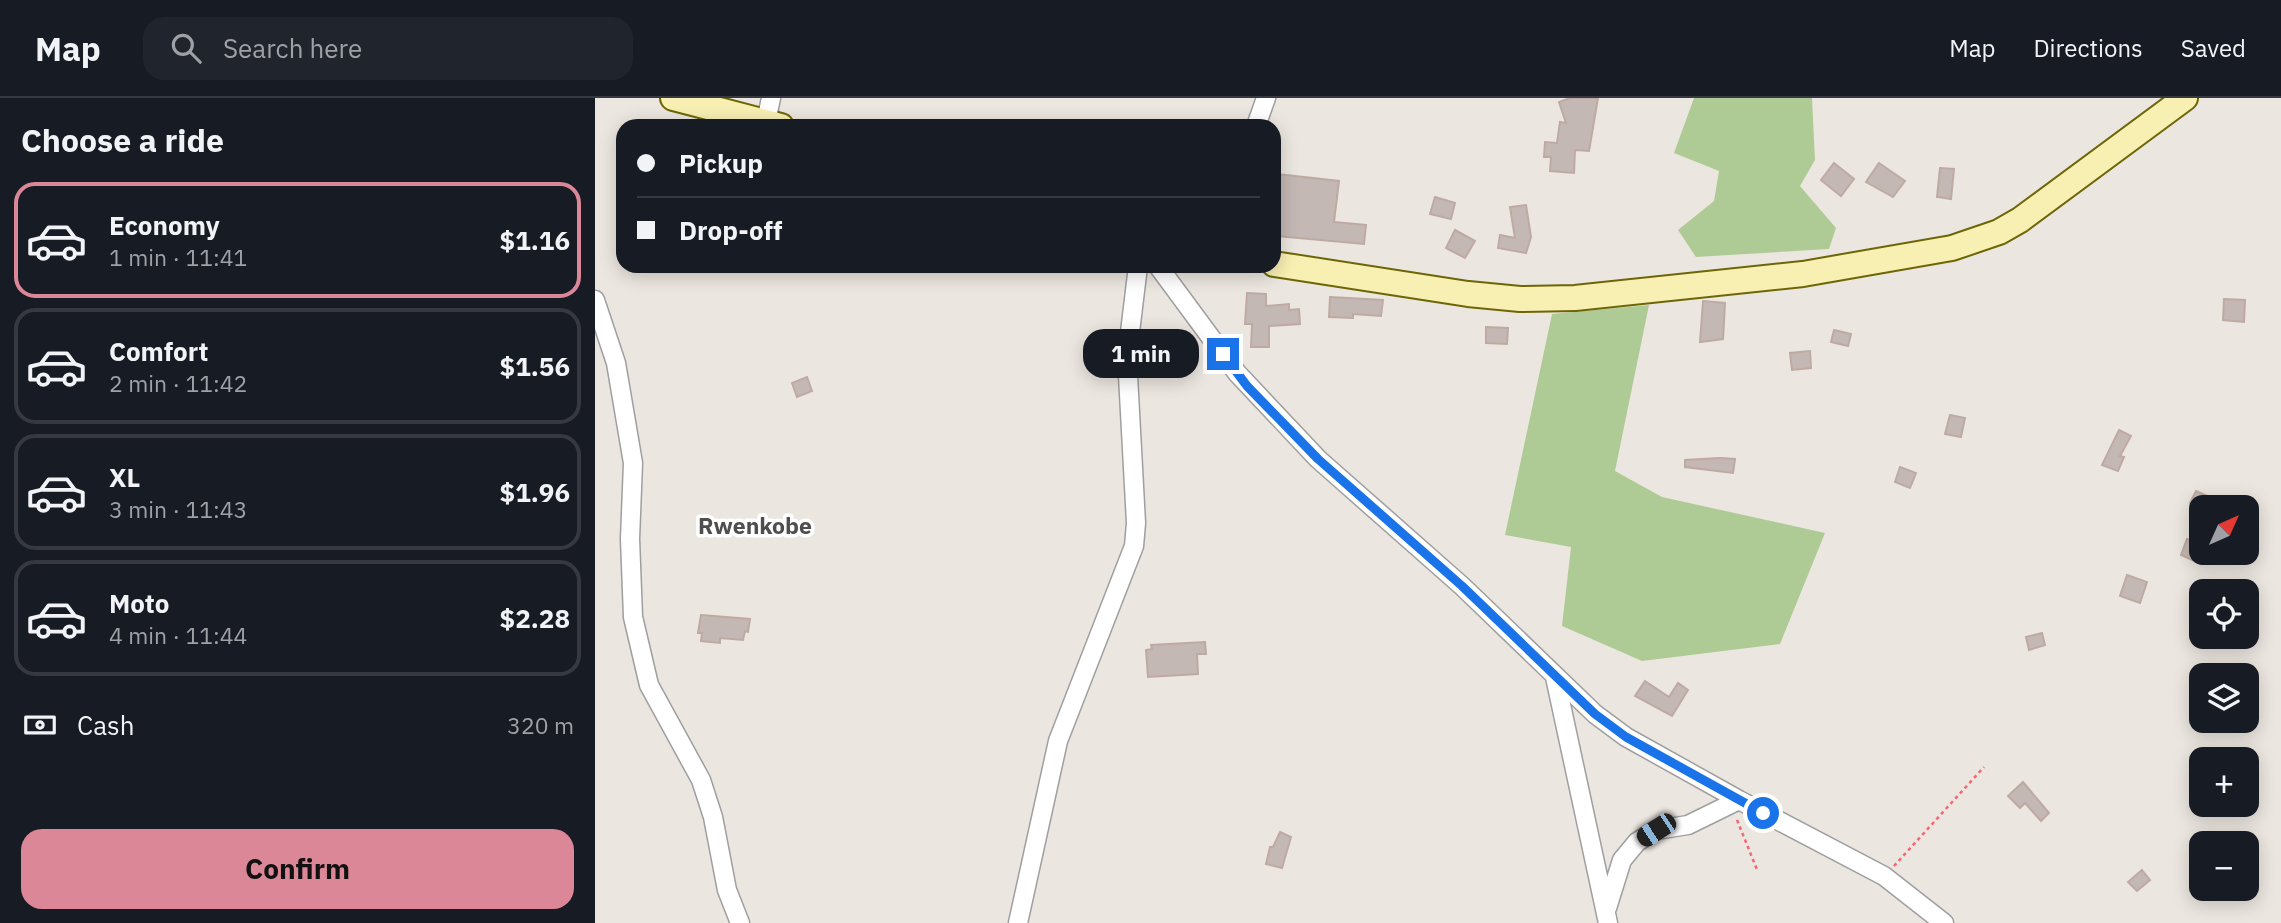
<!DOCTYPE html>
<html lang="en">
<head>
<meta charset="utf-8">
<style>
	body { margin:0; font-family:"IBM Plex Sans",sans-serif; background:#20242c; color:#f1f3f6; height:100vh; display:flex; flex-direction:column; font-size:26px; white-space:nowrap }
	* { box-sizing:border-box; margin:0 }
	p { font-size:23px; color:#9ea1a6 }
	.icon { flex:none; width:38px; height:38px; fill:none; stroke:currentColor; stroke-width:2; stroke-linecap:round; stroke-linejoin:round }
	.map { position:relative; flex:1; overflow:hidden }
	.side { display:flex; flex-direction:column; background:#171b24; width:595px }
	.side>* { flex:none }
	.guide { position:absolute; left:21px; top:21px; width:665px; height:154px; border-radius:21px; box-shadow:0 4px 18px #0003; display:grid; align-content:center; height:154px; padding:0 21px; background:#171b24 }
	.needle { width:46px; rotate:45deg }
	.controls { position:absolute; left:1594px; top:397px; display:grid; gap:14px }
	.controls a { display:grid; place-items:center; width:70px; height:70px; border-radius:14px; background:#171b24; box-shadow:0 4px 18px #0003; font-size:35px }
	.end { position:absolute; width:32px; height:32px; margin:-16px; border:9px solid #1a73e8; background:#fff; box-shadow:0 0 0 4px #fff }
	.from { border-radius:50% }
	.bubble { position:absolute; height:49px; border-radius:21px; background:#171b24; box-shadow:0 4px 18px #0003; font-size:23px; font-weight:800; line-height:49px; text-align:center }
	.car { position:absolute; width:21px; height:42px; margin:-21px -10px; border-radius:9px; box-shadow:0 0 5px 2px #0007; background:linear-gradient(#222 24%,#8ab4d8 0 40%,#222 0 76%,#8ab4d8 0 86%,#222 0) }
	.guide b { display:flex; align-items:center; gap:24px; height:66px; font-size:26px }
	.guide b+b { border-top:2px solid #363941 }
	.guide i { width:18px; height:18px; background:#f1f3f6 }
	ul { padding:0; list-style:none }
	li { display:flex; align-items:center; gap:21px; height:116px; margin:0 14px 10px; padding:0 7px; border:4px solid #363941; border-radius:21px }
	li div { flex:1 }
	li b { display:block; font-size:26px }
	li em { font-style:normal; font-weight:800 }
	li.active { border-color:#dc8798 }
	li>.icon { width:63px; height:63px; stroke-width:1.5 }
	h2 { padding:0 21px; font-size:32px; line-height:84px }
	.pay { display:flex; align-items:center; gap:18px; height:77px; padding:0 21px; font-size:26px }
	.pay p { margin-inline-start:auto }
	.button { display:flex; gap:14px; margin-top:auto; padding:14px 21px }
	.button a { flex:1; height:80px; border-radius:21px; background:#dc8798; color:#111; font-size:28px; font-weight:800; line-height:80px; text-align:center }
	header { display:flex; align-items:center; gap:42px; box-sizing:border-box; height:98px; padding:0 35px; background:#171b24; border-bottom:2px solid #363941 }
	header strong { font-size:33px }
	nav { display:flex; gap:38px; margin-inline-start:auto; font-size:24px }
	.search { width:490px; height:63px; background:#20242c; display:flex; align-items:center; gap:18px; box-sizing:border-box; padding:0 24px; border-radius:21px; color:#9ea1a6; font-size:26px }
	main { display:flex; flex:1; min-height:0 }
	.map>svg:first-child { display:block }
	.forest { fill:#afcb95 }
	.building { fill:#c4b8b4; stroke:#beaaa3; stroke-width:2 }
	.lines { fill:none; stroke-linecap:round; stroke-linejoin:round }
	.street-casing { stroke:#9f9f9f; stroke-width:21 }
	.secondary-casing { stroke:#6d6606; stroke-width:28 }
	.path { stroke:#f76772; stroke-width:2.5; stroke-dasharray:3.5 3.5; stroke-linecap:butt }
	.street { stroke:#fff; stroke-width:18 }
	.secondary { stroke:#f8efb3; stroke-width:24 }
	.route { stroke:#1a73e8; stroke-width:9 }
	.labels { text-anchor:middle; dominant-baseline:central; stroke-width:7; stroke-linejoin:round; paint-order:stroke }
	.quarter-label { font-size:23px; font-weight:bold; fill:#4e4e4e; stroke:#fff }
</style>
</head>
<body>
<header>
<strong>Map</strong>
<div class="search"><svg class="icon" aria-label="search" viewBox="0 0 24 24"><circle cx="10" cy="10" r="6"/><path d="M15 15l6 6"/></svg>Search here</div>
<nav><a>Map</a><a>Directions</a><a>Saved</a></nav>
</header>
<main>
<section class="side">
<h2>Choose a ride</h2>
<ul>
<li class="active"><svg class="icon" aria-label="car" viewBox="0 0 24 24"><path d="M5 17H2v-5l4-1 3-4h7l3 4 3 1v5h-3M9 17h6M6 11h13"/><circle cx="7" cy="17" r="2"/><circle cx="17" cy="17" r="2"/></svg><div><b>Economy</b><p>1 min · 11:41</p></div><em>$1.16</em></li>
<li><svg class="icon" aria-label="car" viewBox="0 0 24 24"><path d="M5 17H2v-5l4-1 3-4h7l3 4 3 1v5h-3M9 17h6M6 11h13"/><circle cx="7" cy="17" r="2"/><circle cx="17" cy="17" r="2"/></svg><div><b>Comfort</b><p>2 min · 11:42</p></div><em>$1.56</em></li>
<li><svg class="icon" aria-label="car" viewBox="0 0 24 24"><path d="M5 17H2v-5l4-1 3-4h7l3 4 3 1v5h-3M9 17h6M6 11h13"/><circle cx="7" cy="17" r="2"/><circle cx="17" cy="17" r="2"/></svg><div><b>XL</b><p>3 min · 11:43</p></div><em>$1.96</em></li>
<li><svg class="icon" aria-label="car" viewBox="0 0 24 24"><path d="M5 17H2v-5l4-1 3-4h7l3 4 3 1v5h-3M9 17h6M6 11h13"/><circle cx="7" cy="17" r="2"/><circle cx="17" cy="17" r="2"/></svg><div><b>Moto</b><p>4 min · 11:44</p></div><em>$2.28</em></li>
</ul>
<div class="pay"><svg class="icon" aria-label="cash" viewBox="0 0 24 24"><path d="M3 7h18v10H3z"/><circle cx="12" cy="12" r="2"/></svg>Cash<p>320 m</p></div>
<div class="button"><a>Confirm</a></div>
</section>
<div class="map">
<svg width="1686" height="825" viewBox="0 0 1686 825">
	<rect width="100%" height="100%" fill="#ece6e0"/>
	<path class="forest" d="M1099 0H1217L1220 62 1205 88 1241 130 1234 151 1101 159 1083 132 1119 103 1124 73 1079 55Z
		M1054 207 1020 373 1067 399 1230 435 1185 546 1047 563 967 528 976 449 910 437 957 216Z"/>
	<path class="building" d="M975 0H1003L994 53 980 52 979 75 955 73 956 59H949L950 44 962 45 965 24 971 25 964 4Z
		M1239 65 1259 81 1246 98 1226 82Z
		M1284 65 1310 83 1298 99 1271 84Z
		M1345 70 1359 71 1356 101 1342 99Z
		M682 76 744 83 739 124 771 127 769 146 682 138 684 118 679 117Z
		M840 99 860 105 856 121 835 116Z
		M931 107 936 139 931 155 903 150 905 137 920 140 915 109Z
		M860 132 880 143 870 160 851 150Z
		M652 195 671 196V208L694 206V212L704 211 705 226 674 228V249H656L657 226H650Z
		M735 199 788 202 786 218 758 216V220L734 219Z
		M1629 201 1650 202 1649 224 1628 222Z
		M1108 203 1130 205 1128 241 1105 244Z
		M891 229 913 230 912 246 891 245Z
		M1239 232 1256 236 1253 248 1236 244Z
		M1215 253 1216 270 1197 272 1195 255Z
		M212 279 217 293 202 299 197 285Z
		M1355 317 1370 320 1366 339 1350 336Z
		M1524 332 1536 338 1525 358 1529 359 1523 373 1507 367Z
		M1125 360 1140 361 1138 375 1090 369V362Z
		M1305 369 1321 375 1315 390 1300 384Z
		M1601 393 1617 400 1612 410 1595 405Z
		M1592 441 1606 446V466L1586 457Z
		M1532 477 1552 484 1545 505 1525 498Z
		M106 517 155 521 153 534 150 533 148 542 125 540V545L106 543 107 535H103Z
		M1447 535 1450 547 1434 552 1431 539Z
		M610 544 611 556H602L603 576 553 579 551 552 557 551 556 547Z
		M1050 583 1074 599 1083 585 1093 592 1077 618 1040 598Z
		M1428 684 1454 715 1446 723 1430 705 1425 710 1413 698Z
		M685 734 696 739 687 770 671 766 675 749H678Z
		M1547 772 1555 782 1542 793 1533 784Z"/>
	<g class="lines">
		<defs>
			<path id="street" d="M171 24 176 0
				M661 28 671 0
				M563 168 642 275 723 361 867 488 1000 616 1031 639 1144 702 1289 778 1349 825
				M0 202 21 265 38 365 35 441 38 519 54 587 106 682 118 719 132 792 145 825
				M960 579 1013 825
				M1012 810 1027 762 1042 744 1061 732 1093 727 1144 702
				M423 825 463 643 539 448 541 425 532 259 543 168"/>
			<path id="secondary" d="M78 0 186 28
				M679 166 873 196 925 201 980 200 1208 176 1357 150 1404 134 1425 122 1590 0"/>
		</defs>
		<use href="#street" class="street-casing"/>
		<use href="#secondary" class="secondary-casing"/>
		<path class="path" d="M1142 722 1163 774
			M1299 768 1389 669"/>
		<use href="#street" class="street"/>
		<use href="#secondary" class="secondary"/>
	</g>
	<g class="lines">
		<path class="route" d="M628 256 652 288 723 361 867 488 1000 616 1031 639 1168 715"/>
	</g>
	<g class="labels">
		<g class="quarter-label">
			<text x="160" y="427">Rwenkobe</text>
		</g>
	</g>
</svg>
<div class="controls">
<a><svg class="needle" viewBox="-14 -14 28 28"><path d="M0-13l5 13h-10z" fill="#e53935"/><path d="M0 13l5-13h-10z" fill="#9ea1a6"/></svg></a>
<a><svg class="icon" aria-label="locate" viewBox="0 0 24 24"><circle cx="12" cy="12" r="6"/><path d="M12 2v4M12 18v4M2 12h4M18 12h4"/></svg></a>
<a><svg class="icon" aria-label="layers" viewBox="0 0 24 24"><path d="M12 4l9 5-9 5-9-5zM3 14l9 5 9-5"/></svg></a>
<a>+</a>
<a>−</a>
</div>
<i class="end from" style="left:1168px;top:715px"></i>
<i class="end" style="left:628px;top:256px"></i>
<div class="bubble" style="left:488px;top:231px;width:116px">1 min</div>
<i class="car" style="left:1061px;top:732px;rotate:237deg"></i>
<div class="guide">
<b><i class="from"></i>Pickup</b>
<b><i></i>Drop-off</b>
</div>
</div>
</main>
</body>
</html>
